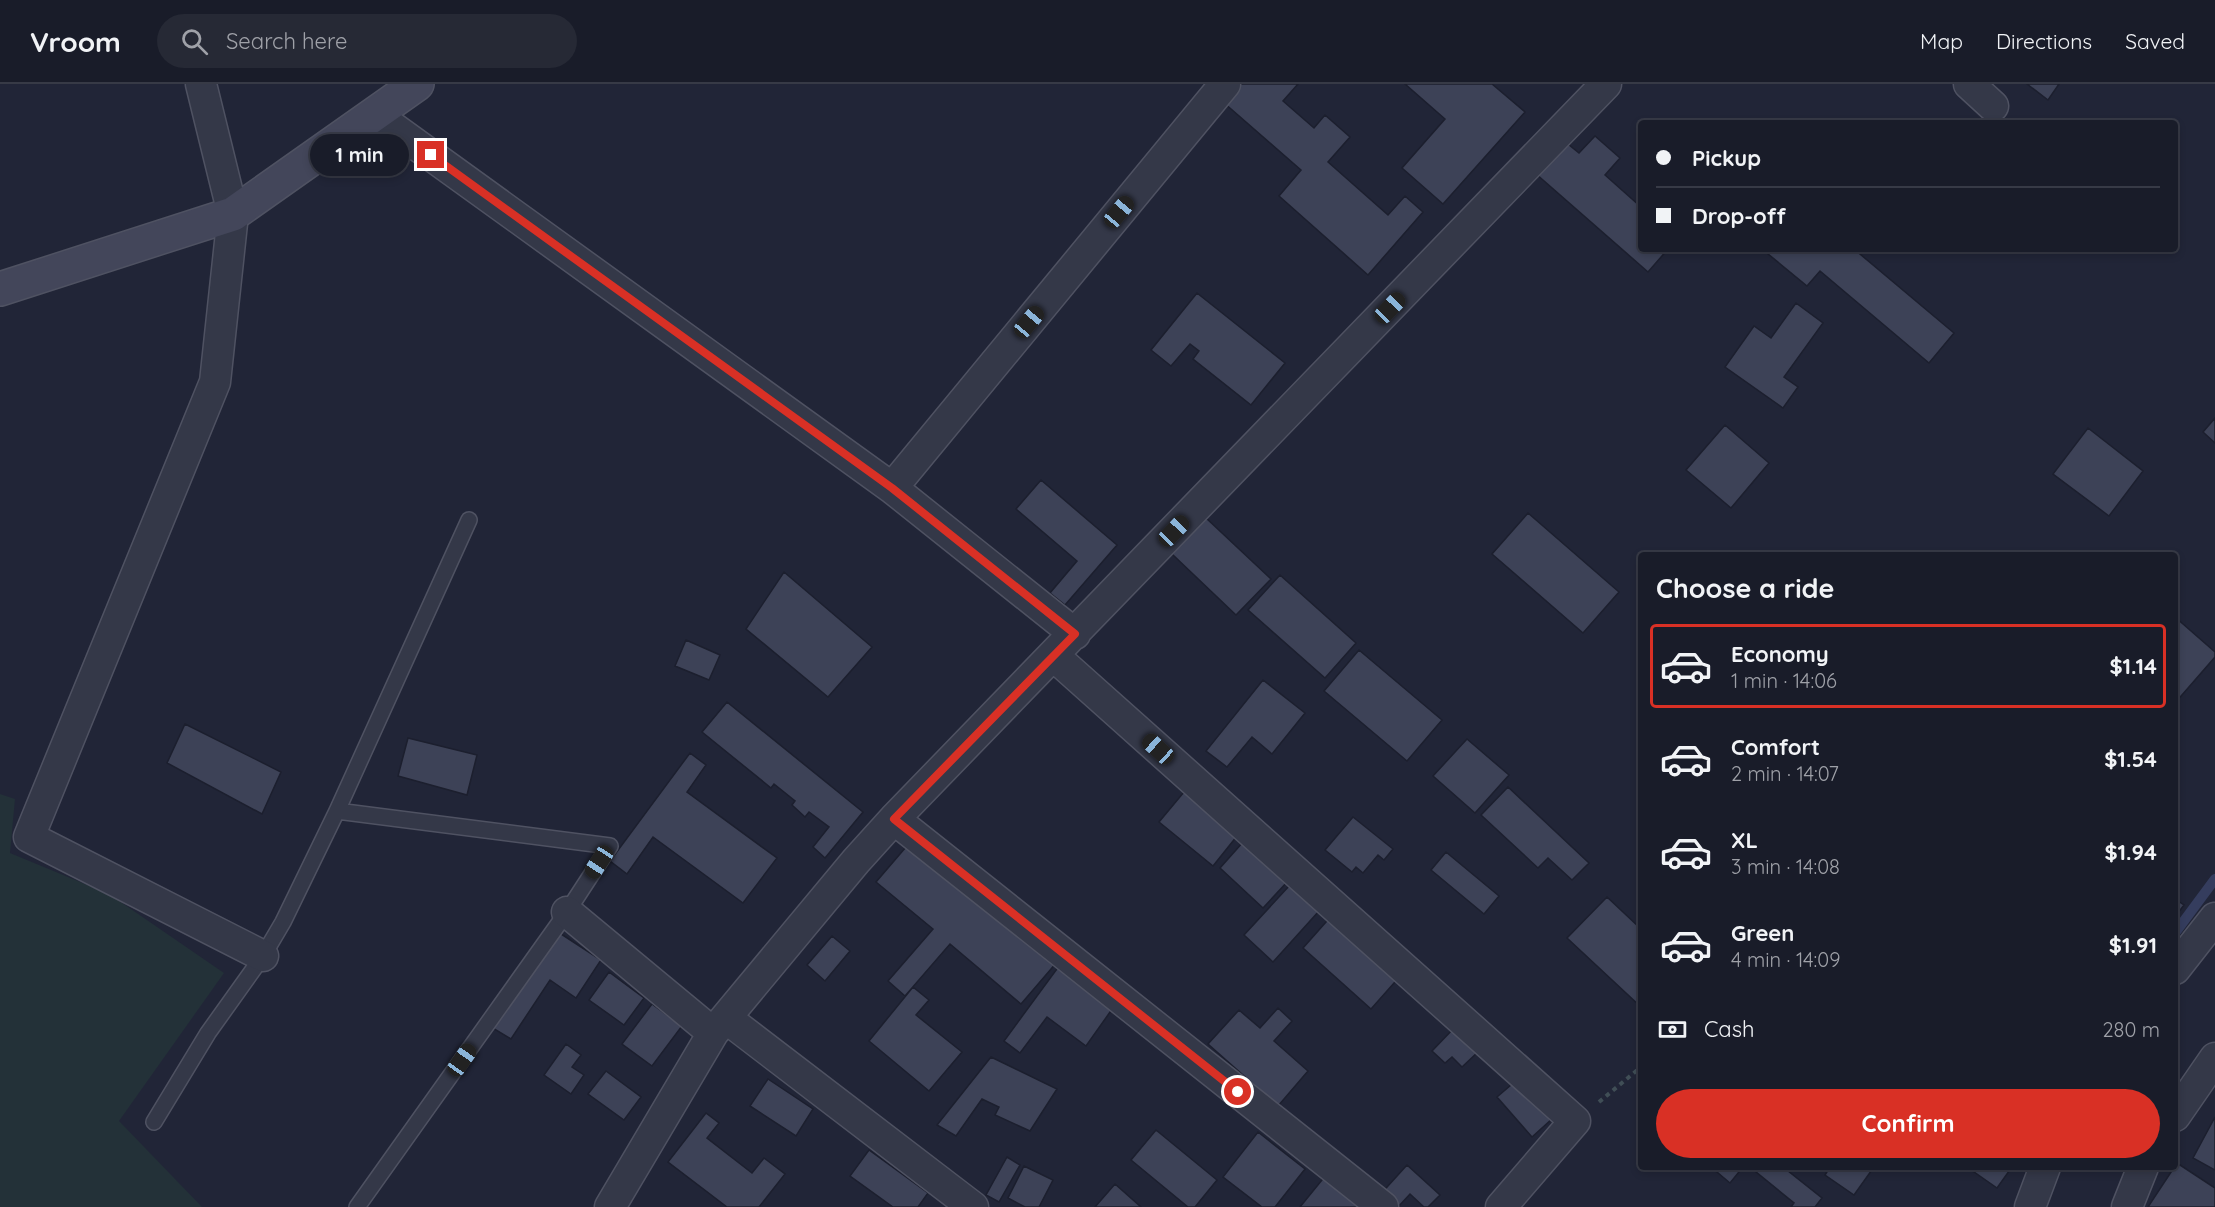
<!DOCTYPE html>
<html lang="en">
<head>
<meta charset="utf-8">
<style>
	body { margin:0; font-family:Quicksand,sans-serif; background:#262935; color:#f1f3f6; height:100vh; display:flex; flex-direction:column; font-size:22px; white-space:nowrap }
	* { box-sizing:border-box; margin:0 }
	p { font-size:20px; color:#9fa1a8 }
	.icon { flex:none; width:33px; height:33px; fill:none; stroke:currentColor; stroke-width:2; stroke-linecap:round; stroke-linejoin:round }
	.map { position:relative; flex:1; overflow:hidden }
	.panel { position:absolute; left:1638px; top:468px; width:540px; height:618px; display:flex; flex-direction:column; background:#191c29; border-radius:6px; box-shadow:0 3px 9px #0003,0 0 0 2px #373a46 }
	.panel>* { flex:none }
	.hud { position:absolute; left:1638px; top:36px; width:540px; height:132px; border-radius:6px; box-shadow:0 3px 9px #0003,0 0 0 2px #373a46; display:grid; align-content:center; height:132px; padding:0 18px; background:#191c29 }
	.end { position:absolute; width:27px; height:27px; margin:-14px; border:8px solid #d93025; background:#fff; box-shadow:0 0 0 3px #fff }
	.from { border-radius:50% }
	.bubble { position:absolute; height:42px; border-radius:21px; background:#191c29; box-shadow:0 3px 9px #0003,0 0 0 2px #373a46; font-size:20px; font-weight:800; line-height:42px; text-align:center }
	.car { position:absolute; width:18px; height:36px; margin:-18px -9px; border-radius:8px; box-shadow:0 0 4px 2px #0007; background:linear-gradient(#222 24%,#8ab4d8 0 40%,#222 0 76%,#8ab4d8 0 86%,#222 0) }
	.hud b { display:flex; align-items:center; gap:21px; height:57px; font-size:22px }
	.hud b+b { border-top:2px solid #373a46 }
	.hud i { width:15px; height:15px; background:#f1f3f6 }
	ul { padding:0; list-style:none }
	li { display:flex; align-items:center; gap:18px; height:84px; margin:0 12px 9px; padding:0 6px; border:3px solid transparent; border-radius:6px }
	li div { flex:1 }
	li b { display:block; font-size:22px }
	li em { font-style:normal; font-weight:800 }
	li.selected { border-color:#d93025 }
	li>.icon { width:54px; height:54px; stroke-width:1.5 }
	h2 { padding:0 18px; font-size:27px; line-height:72px }
	.pay { display:flex; align-items:center; gap:15px; height:66px; padding:0 18px; font-size:22px }
	.pay p { margin-inline-start:auto }
	.primary-button { display:flex; gap:12px; margin-top:auto; padding:12px 18px }
	.primary-button a { flex:1; height:69px; border-radius:36px; background:#d93025; color:#fff; font-size:24px; font-weight:800; line-height:69px; text-align:center }
	header { display:flex; align-items:center; gap:36px; box-sizing:border-box; height:84px; padding:0 30px; background:#191c29; border-bottom:2px solid #373a46 }
	header strong { font-size:28px }
	nav { display:flex; gap:33px; margin-inline-start:auto; font-size:21px }
	.search { width:420px; height:54px; background:#262935; display:flex; align-items:center; gap:15px; box-sizing:border-box; padding:0 21px; border-radius:33px; color:#9fa1a8; font-size:22px }
	.map>svg:first-child { display:block }
	.green { fill:#233138 }
	.lines { fill:none; stroke-linecap:round; stroke-linejoin:round }
	.stream { stroke:#353d5e; stroke-width:10 }
	.building { fill:#3d4257; stroke:#1c1f2e; stroke-width:1.5 }
	.lane-casing { stroke:#4f5262; stroke-width:18 }
	.street-casing { stroke:#4f5262; stroke-width:33 }
	.secondary-casing { stroke:#4f5262; stroke-width:36 }
	.path { stroke:#404e56; stroke-width:4; stroke-dasharray:4.5 4.5; stroke-linecap:butt }
	.lane { stroke:#343848; stroke-width:15 }
	.street { stroke:#343848; stroke-width:30 }
	.secondary { stroke:#43465a; stroke-width:33 }
	.route { stroke:#d93025; stroke-width:8 }
</style>
</head>
<body>
<header>
<strong>Vroom</strong>
<div class="search"><svg class="icon" aria-label="search" viewBox="0 0 24 24"><circle cx="10" cy="10" r="6"/><path d="M15 15l6 6"/></svg>Search here</div>
<nav><a>Map</a><a>Directions</a><a>Saved</a></nav>
</header>
<div class="map">
<svg width="2215" height="1123" viewBox="0 0 2215 1123">
	<rect width="100%" height="100%" fill="#212537"/>
	<path class="green" d="M0 710 15 715 10 769 109 810 224 889 119 1037 202 1123H0Z"/>
	<g class="lines">
		<path class="stream" d="M2175 849 2215 795"/>
	</g>
	<path class="building" d="M1225 0H1298L1283 17 1314 44 1325 31 1350 53 1328 78 1388 131 1405 112 1423 128 1368 191 1279 112 1301 86 1215 11Z
		M1405 0H1492L1525 28 1443 120 1402 84 1445 35Z
		M2027 0H2059L2048 16Z
		M1595 52 1620 74 1605 91 1641 123V165H1668L1648 188 1535 89 1563 56 1579 69Z
		M1762 165H1854L1954 249 1929 279 1820 187 1807 202Z
		M1197 209 1285 279 1251 321 1193 275 1199 267 1190 260 1171 282 1151 266Z
		M1796 219 1823 239 1784 293 1798 303 1783 324 1725 283 1754 242 1771 254Z
		M2215 334V359L2203 348Z
		M1725 341 1769 379 1731 424 1686 386Z
		M2088 344 2143 387 2109 432 2053 390Z
		M1041 396 1117 461 1065 521 1050 509 1077 477 1016 425Z
		M1528 429 1619 508 1583 549 1492 470Z
		M1206 434 1271 495 1236 531 1172 470Z
		M784 488 872 563 828 613 746 545Z
		M1280 491 1356 559 1325 594 1248 526Z
		M2175 533 2215 568V573L2175 619Z
		M686 556 720 571 709 596 675 582Z
		M1359 566 1442 636 1407 677 1324 607Z
		M1263 596 1305 629 1272 670 1252 653 1227 683 1206 667Z
		M727 618 863 728 825 774 813 763 829 743 809 728 805 733 792 721 795 717 774 700 771 704 702 648Z
		M185 640 281 688 262 730 167 679Z
		M408 654 477 671 467 711 398 692Z
		M1467 655 1509 691 1475 729 1433 692Z
		M690 669 706 681 687 708 777 774 743 819 653 753 627 790 610 777Z
		M1508 703 1589 779 1572 796 1548 774 1538 784 1481 731Z
		M1184 708 1237 752 1213 782 1159 738Z
		M1353 733 1393 765 1384 776 1378 771 1363 789 1356 783 1352 788 1325 766Z
		M912 756 1057 878 1021 920 950 860 905 912 888 897 933 845 876 798Z
		M1244 757 1288 797 1263 824 1220 784Z
		M1446 768 1499 812 1484 830 1431 786Z
		M1290 801 1319 827 1273 878 1244 851Z
		M1607 813 1641 845V923L1567 854Z
		M2175 815 2184 821 2175 833Z
		M1334 829 1402 890 1371 925 1303 864Z
		M555 846 601 876 576 914 550 896 511 955 491 943Z
		M832 852 850 867 825 897 807 881Z
		M1062 878 1115 921 1086 962 1047 933 1020 969 1004 957Z
		M609 888 644 914 624 941 589 916Z
		M913 903 929 916 916 931 962 968 929 1007 869 957Z
		M652 920 682 942 652 982 622 960Z
		M1278 924 1292 937 1274 957 1308 987 1278 1022 1208 960 1239 926 1260 944Z
		M1455 943 1480 966 1462 983 1452 973 1445 979 1432 967Z
		M566 960 581 971 572 983 584 991 571 1010 544 991Z
		M991 973 1057 1005 1030 1047 995 1031 999 1023 982 1015 956 1052 937 1041Z
		M606 987 641 1013 624 1036 588 1010Z
		M768 995 813 1025 796 1052 750 1022Z
		M1518 995 1553 1034 1532 1053 1497 1013Z
		M706 1029 719 1039 707 1054 752 1089 764 1074 785 1090 759 1123H727L668 1078Z
		M2215 1033V1086L2193 1074Z
		M1156 1046 1217 1096 1195 1123H1188L1131 1076Z
		M1258 1048 1305 1085 1275 1123H1262L1223 1093Z
		M869 1066 928 1109 918 1123H893L850 1092Z
		M1007 1073 1020 1081 999 1118 986 1111Z
		M2177 1079 2215 1104V1123H2148Z
		M1407 1081 1440 1111 1428 1123H1424L1410 1110 1398 1123H1389L1378 1113Z
		M1024 1082 1053 1096 1039 1123H1025L1008 1114Z
		M1711 1083H1743L1730 1099Z
		M1750 1083H1783L1822 1114 1815 1123H1791L1794 1119Z
		M1830 1083H1874L1854 1111 1825 1091Z
		M1967 1083H2012L1997 1104Z
		M1326 1091 1366 1123H1300Z
		M1115 1100 1141 1123H1095Z"/>
	<g class="lines">
		<defs>
			<path id="lane" d="M337 727 610 762 567 828 357 1123
				M154 1038 208 949 263 872 283 838 337 727 469 436"/>
			<path id="street" d="M201 0 233 130 215 298 29 753 263 872
				M1969 0 1993 22
				M374 30 892 404 1075 550
				M892 404 1225 0
				M1054 572 1575 1037 1501 1123
				M894 735 1383 1123
				M567 828 713 949
				M2175 885 2215 834
				M726 934 973 1123
				M2175 1032 2215 974
				M610 1123 713 949 856 777 894 735 1606 0
				M2030 1123 2045 1083
				M2127 1123 2143 1083"/>
			<path id="secondary" d="M0 205 233 130 417 0"/>
		</defs>
		<use href="#lane" class="lane-casing"/>
		<use href="#street" class="street-casing"/>
		<use href="#secondary" class="secondary-casing"/>
		<path class="path" d="M1599 1018 1641 983"/>
		<use href="#lane" class="lane"/>
		<use href="#street" class="street"/>
		<use href="#secondary" class="secondary"/>
	</g>
	<g class="lines">
		<path class="route" d="M431 71 892 404 1075 550 894 735 1238 1008"/>
	</g>
</svg>
<i class="end from" style="left:1238px;top:1008px"></i>
<i class="end" style="left:431px;top:71px"></i>
<div class="bubble" style="left:310px;top:50px;width:99px">1 min</div>
<i class="car" style="left:1119px;top:128px;rotate:40deg"></i>
<i class="car" style="left:1390px;top:224px;rotate:44deg"></i>
<i class="car" style="left:1029px;top:238px;rotate:40deg"></i>
<i class="car" style="left:1174px;top:447px;rotate:44deg"></i>
<i class="car" style="left:1158px;top:665px;rotate:312deg"></i>
<i class="car" style="left:599px;top:778px;rotate:213deg"></i>
<i class="car" style="left:462px;top:976px;rotate:35deg"></i>
<div class="hud">
<b><i class="from"></i>Pickup</b>
<b><i></i>Drop-off</b>
</div>
<section class="panel">
<h2>Choose a ride</h2>
<ul>
<li class="selected"><svg class="icon" aria-label="car" viewBox="0 0 24 24"><path d="M5 17H2v-5l4-1 3-4h7l3 4 3 1v5h-3M9 17h6M6 11h13"/><circle cx="7" cy="17" r="2"/><circle cx="17" cy="17" r="2"/></svg><div><b>Economy</b><p>1 min · 14:06</p></div><em>$1.14</em></li>
<li><svg class="icon" aria-label="car" viewBox="0 0 24 24"><path d="M5 17H2v-5l4-1 3-4h7l3 4 3 1v5h-3M9 17h6M6 11h13"/><circle cx="7" cy="17" r="2"/><circle cx="17" cy="17" r="2"/></svg><div><b>Comfort</b><p>2 min · 14:07</p></div><em>$1.54</em></li>
<li><svg class="icon" aria-label="car" viewBox="0 0 24 24"><path d="M5 17H2v-5l4-1 3-4h7l3 4 3 1v5h-3M9 17h6M6 11h13"/><circle cx="7" cy="17" r="2"/><circle cx="17" cy="17" r="2"/></svg><div><b>XL</b><p>3 min · 14:08</p></div><em>$1.94</em></li>
<li><svg class="icon" aria-label="car" viewBox="0 0 24 24"><path d="M5 17H2v-5l4-1 3-4h7l3 4 3 1v5h-3M9 17h6M6 11h13"/><circle cx="7" cy="17" r="2"/><circle cx="17" cy="17" r="2"/></svg><div><b>Green</b><p>4 min · 14:09</p></div><em>$1.91</em></li>
</ul>
<div class="pay"><svg class="icon" aria-label="cash" viewBox="0 0 24 24"><path d="M3 7h18v10H3z"/><circle cx="12" cy="12" r="2"/></svg>Cash<p>280 m</p></div>
<div class="primary-button"><a>Confirm</a></div>
</section>
</div>
</body>
</html>
